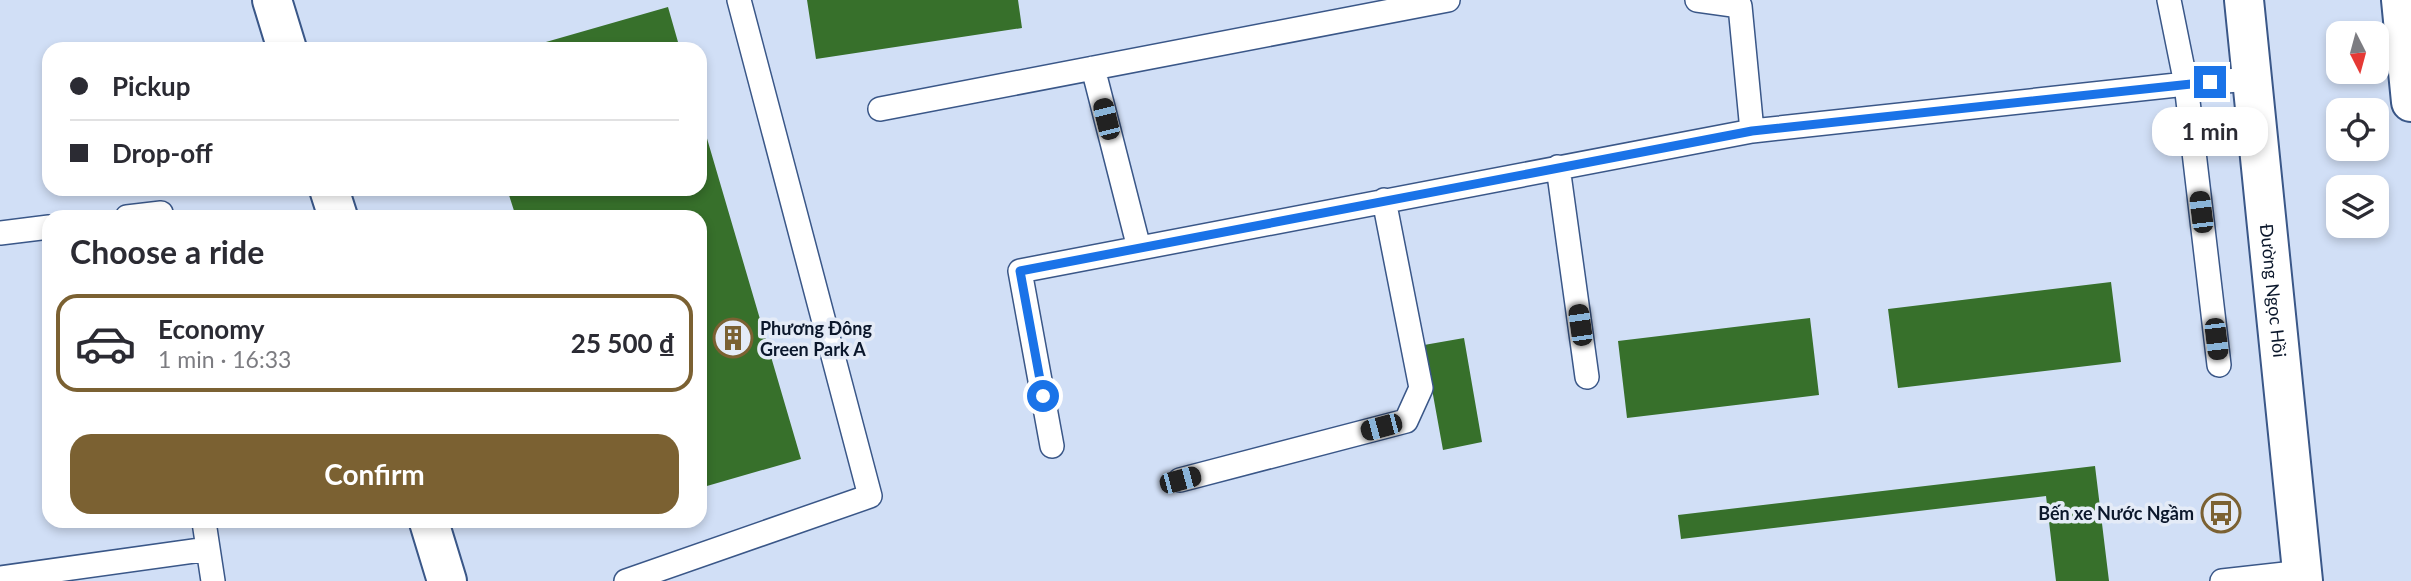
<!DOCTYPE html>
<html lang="en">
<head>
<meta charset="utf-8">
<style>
	body { margin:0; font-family:Lato,sans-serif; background:#f7f7f7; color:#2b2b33; height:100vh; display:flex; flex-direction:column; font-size:26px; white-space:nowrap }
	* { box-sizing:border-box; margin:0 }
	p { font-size:23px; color:#7c7c81 }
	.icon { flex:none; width:38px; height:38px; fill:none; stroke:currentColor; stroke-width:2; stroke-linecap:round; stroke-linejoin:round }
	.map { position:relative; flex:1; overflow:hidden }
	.details { position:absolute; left:42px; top:210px; width:665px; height:318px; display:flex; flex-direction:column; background:#fff; border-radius:21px; box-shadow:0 4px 10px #0003 }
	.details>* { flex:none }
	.banner { position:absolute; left:42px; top:42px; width:665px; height:154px; border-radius:21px; box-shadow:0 4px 10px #0003; display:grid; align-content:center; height:154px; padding:0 28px; background:#fff }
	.needle { width:46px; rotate:174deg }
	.buttons { position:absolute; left:2326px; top:21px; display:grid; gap:14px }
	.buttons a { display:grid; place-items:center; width:63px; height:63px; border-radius:14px; background:#fff; box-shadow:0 4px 10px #0003; font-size:35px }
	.end { position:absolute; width:32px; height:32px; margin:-16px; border:9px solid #1a73e8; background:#fff; box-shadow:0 0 0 4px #fff }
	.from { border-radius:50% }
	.bubble { position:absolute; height:49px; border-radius:21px; background:#fff; box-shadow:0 4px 10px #0003; font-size:23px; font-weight:700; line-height:49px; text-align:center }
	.car { position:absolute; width:21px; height:42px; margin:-21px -10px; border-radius:9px; box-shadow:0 0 5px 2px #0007; background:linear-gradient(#222 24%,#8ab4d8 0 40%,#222 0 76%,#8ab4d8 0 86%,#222 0) }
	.banner b { display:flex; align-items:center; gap:24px; height:66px; font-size:26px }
	.banner b+b { border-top:2px solid #e1e1e2 }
	.banner i { width:18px; height:18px; background:#2b2b33 }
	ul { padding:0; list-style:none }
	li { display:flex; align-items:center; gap:21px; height:98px; margin:0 14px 10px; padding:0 14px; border:4px solid transparent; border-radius:21px }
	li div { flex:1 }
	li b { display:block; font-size:26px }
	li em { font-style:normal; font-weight:700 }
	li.current { border-color:#7b6132 }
	li>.icon { width:63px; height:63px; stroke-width:1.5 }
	h2 { padding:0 28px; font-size:32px; line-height:84px }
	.cta { display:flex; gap:14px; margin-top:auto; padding:14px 28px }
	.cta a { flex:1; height:80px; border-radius:21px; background:#7b6132; color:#fff; font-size:28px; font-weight:700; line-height:80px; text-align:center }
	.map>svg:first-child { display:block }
	.building { fill:#37702b }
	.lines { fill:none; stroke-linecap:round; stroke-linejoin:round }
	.service-casing { stroke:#3a5788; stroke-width:26 }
	.secondary-casing { stroke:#3a5788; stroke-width:42 }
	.trunk-casing { stroke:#3a5788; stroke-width:42 }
	.service { stroke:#fff; stroke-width:23 }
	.secondary { stroke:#fff; stroke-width:38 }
	.trunk { stroke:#fff; stroke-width:38 }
	.route { stroke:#1a73e8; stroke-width:9 }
	.labels { text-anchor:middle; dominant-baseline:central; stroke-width:7; stroke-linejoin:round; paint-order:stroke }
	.street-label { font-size:18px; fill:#0b172b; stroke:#e4ebf7 }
	.poi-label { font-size:18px; font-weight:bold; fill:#0b172b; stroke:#e4ebf7; text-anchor:start }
</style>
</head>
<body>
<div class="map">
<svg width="2411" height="581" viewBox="0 0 2411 581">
	<rect width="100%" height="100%" fill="#d1dff6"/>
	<path class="building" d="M807 0H1018L1022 28 816 59Z
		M668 7 680 49H525V48Z
		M701 118 801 459 700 488V217H516L507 189H700Z
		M2111 282 2121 362 1898 388 1888 309Z
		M1810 318 1819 395 1627 418 1618 341Z
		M1464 338 1482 442 1443 450 1424 345Z
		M2095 466 2109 581H2056L2046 496 1681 539 1678 515Z"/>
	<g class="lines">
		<defs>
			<path id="service" d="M1697 0 1740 6 1752 131
				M2169 0 2186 84 2219 365
				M1093 68 1139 248
				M880 109 1448 0
				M1558 167 1587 377
				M127 217 161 213V217
				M0 233 49 227
				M1052 446 1020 271 1752 131 2186 84 2252 79
				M1180 480 1406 421 1421 388 1384 200
				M204 522 213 581
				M0 578 208 549
				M626 581 870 496 739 0
				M2222 581 2302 572"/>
			<path id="secondary" d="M272 0 287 49
				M329 189 338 217
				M429 522 447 581"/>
			<g id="trunk">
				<path id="s1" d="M2244 0 2303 581"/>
				<path d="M2401 0 2411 102"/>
			</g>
		</defs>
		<use href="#service" class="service-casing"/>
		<use href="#secondary" class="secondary-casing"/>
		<use href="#trunk" class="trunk-casing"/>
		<use href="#service" class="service"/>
		<use href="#secondary" class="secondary"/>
		<use href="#trunk" class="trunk"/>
	</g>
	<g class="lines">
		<path class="route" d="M1043 396 1020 271 1752 131 2210 82"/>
	</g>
	<defs>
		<symbol id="building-ring" viewBox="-11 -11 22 22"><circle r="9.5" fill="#e4ebf7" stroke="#7b6132" stroke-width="1.5"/><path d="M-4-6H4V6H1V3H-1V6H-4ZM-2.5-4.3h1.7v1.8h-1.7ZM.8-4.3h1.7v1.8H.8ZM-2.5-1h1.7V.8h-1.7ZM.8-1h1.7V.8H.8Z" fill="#7b6132"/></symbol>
		<symbol id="bus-ring" viewBox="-11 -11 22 22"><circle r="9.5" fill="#e4ebf7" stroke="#7b6132" stroke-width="1.5"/><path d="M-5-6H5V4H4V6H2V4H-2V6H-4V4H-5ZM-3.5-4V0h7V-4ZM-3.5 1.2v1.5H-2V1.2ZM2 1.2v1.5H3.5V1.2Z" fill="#7b6132"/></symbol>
	</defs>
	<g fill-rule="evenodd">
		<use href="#building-ring" x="711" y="316" width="44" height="44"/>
		<use href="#bus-ring" x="2199" y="491" width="44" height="44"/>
	</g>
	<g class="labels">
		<g class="street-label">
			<text stroke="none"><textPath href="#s1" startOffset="292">Đường Ngọc Hồi</textPath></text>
		</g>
		<g class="poi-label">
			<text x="760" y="328">Phương Đông<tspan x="760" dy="21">Green Park A</tspan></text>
			<text x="2194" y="513" text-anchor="end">Bến xe Nước Ngầm</text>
		</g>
	</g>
</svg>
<div class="buttons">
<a><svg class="needle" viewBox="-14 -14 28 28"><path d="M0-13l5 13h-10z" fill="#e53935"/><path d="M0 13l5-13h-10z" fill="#7c7c81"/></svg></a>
<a><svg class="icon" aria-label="locate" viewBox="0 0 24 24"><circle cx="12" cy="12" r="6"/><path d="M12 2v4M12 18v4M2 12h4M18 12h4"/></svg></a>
<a><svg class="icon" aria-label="layers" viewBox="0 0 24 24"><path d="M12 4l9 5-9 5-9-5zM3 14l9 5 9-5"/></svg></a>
</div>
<i class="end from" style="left:1043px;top:396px"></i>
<i class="end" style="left:2210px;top:82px"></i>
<div class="bubble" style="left:2152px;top:107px;width:116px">1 min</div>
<i class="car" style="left:1106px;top:119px;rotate:346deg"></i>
<i class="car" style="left:2201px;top:212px;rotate:353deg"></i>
<i class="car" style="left:1580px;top:325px;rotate:352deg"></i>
<i class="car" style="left:2216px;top:339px;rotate:173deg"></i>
<i class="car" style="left:1381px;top:427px;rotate:255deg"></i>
<i class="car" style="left:1180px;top:480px;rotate:75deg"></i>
<div class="banner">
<b><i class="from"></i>Pickup</b>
<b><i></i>Drop-off</b>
</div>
<section class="details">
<h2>Choose a ride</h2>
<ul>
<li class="current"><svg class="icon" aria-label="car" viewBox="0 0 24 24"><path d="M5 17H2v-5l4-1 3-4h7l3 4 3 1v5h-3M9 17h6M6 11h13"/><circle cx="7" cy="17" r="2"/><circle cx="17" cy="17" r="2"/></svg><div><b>Economy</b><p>1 min · 16:33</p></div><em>25 500 ₫</em></li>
</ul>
<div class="cta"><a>Confirm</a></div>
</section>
</div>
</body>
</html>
